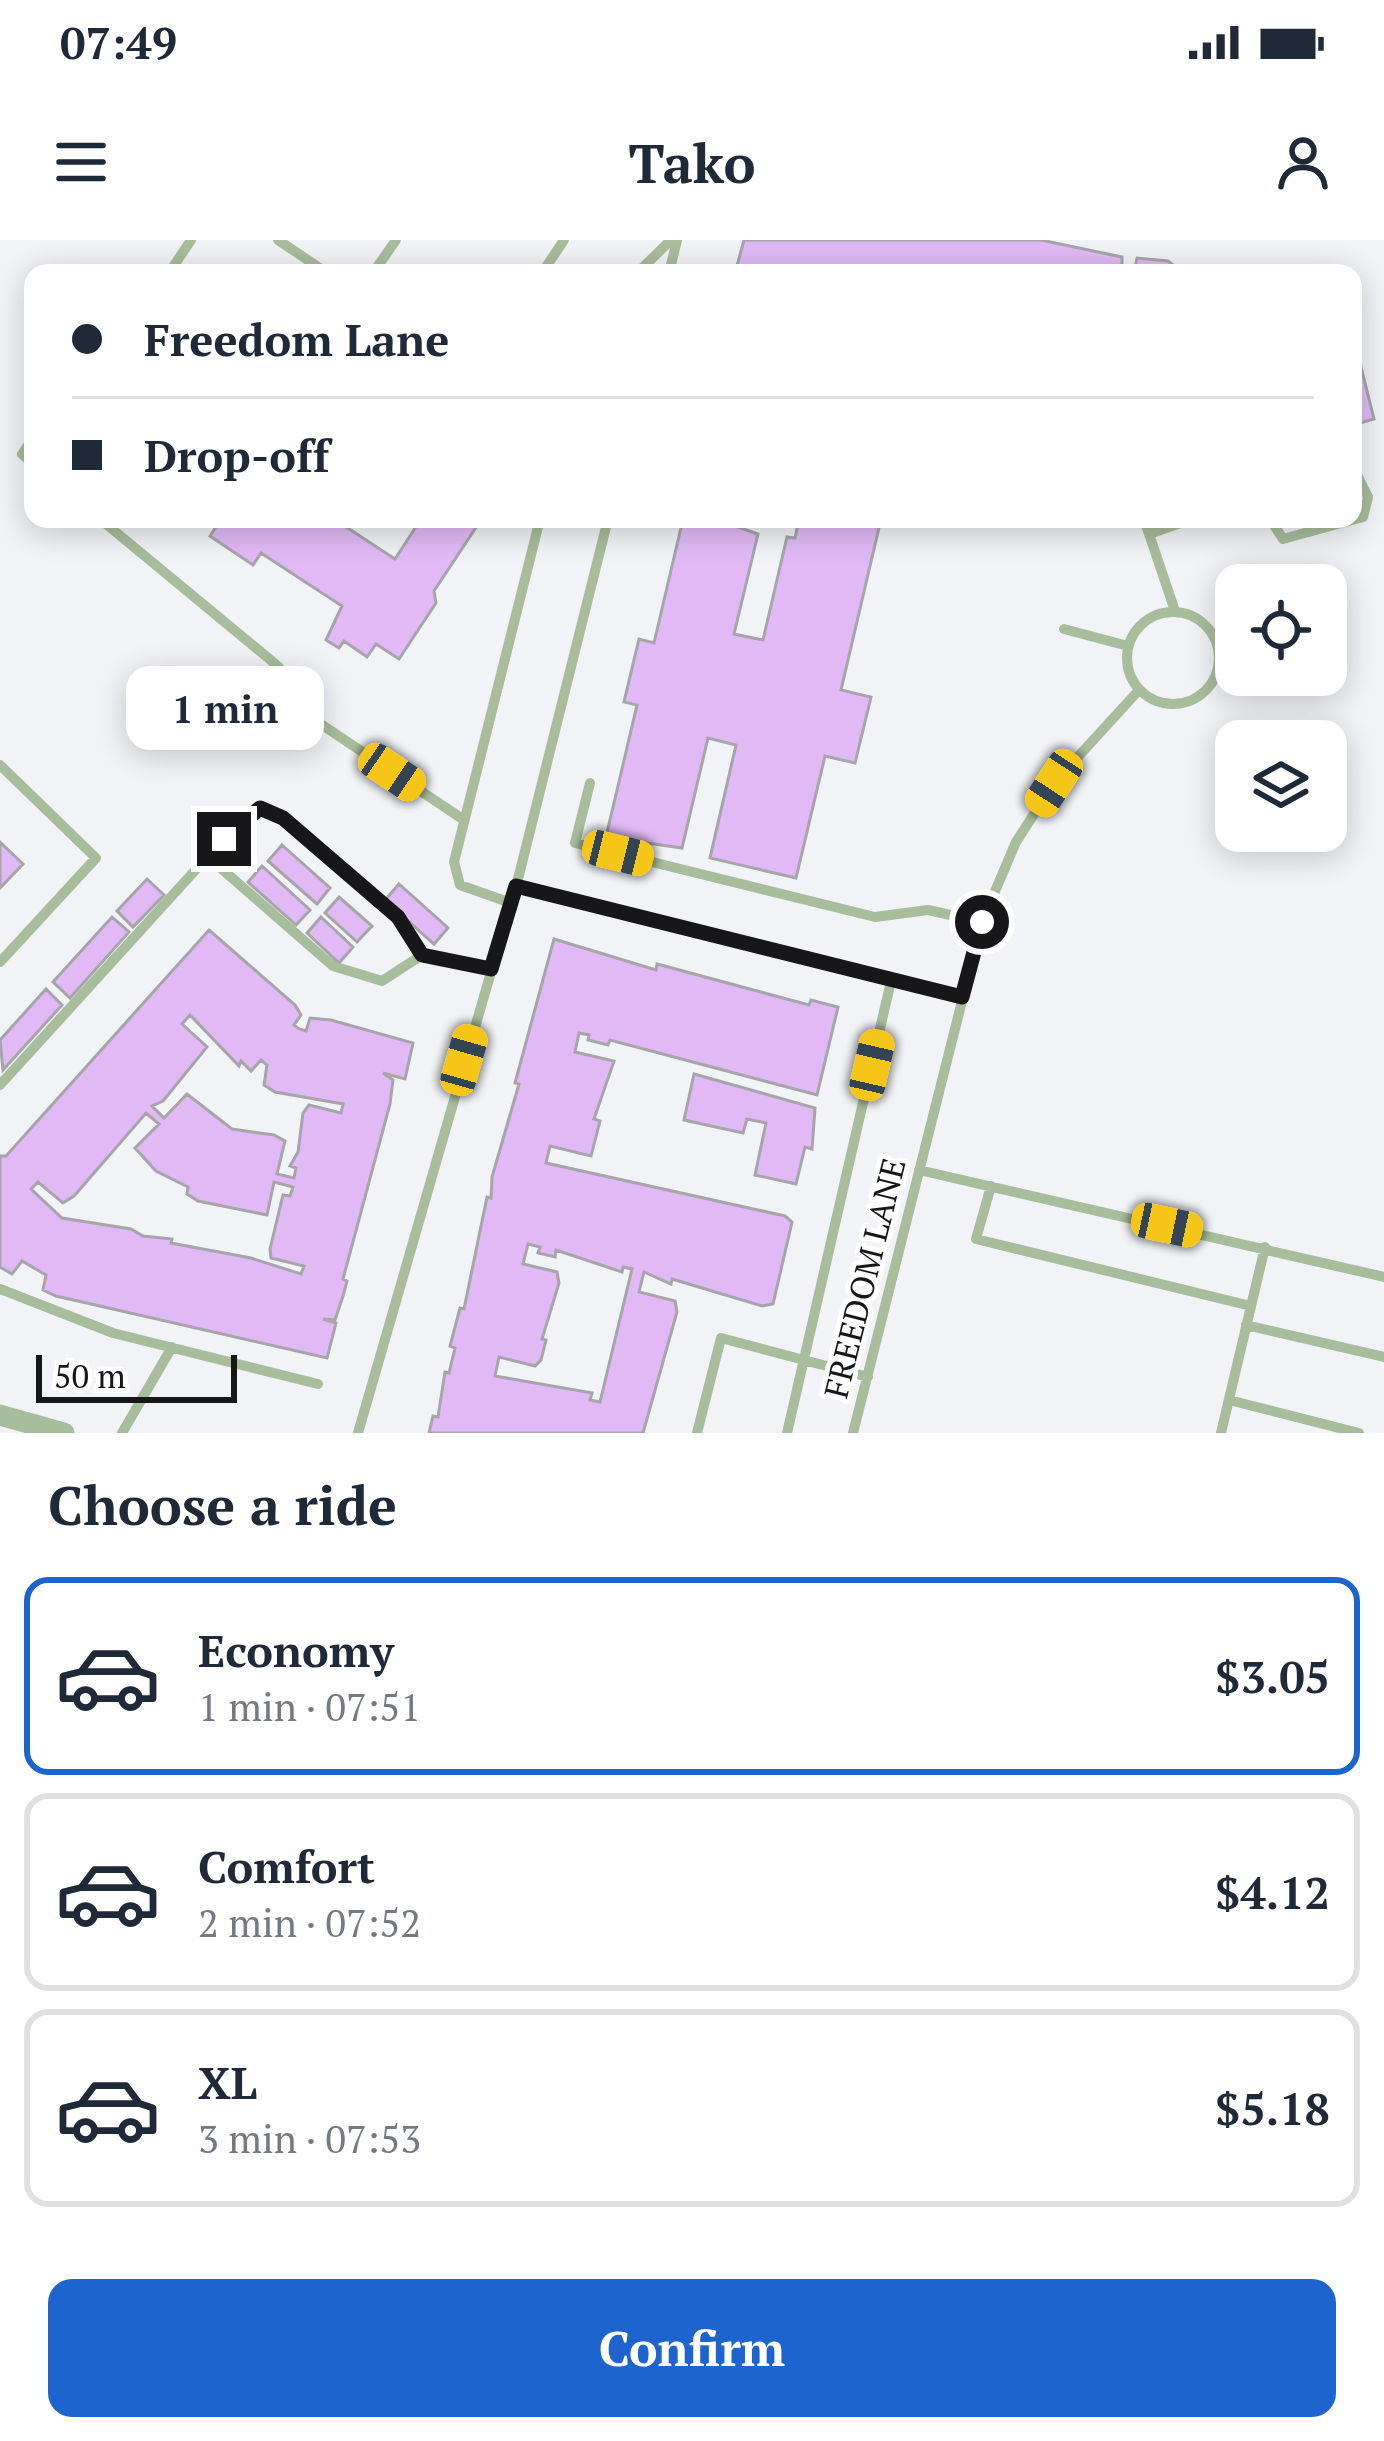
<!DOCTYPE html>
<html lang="en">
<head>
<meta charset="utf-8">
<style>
	body { margin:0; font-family:"PT Serif",serif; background:#f6f6f7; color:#1f2937; height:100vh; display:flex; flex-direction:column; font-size:45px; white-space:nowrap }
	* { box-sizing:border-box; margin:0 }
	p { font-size:39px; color:#747a83 }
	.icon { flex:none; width:66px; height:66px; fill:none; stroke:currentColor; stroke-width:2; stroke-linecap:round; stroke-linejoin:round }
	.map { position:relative; height:1193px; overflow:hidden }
	.panel { display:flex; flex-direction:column; background:#fff; flex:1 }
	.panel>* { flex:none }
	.guide { position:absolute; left:24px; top:24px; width:1338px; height:264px; border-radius:24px; box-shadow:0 6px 30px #0003; display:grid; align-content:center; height:264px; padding:0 48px; background:#fff }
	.controls { position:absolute; left:1215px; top:324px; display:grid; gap:24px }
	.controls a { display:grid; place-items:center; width:132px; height:132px; border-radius:24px; background:#fff; box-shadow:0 6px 30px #0003; font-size:60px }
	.scale { position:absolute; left:36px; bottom:30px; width:201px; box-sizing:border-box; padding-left:12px; border:6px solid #171719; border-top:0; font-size:33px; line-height:42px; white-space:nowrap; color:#171719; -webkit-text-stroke:9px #fff; paint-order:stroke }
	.end { position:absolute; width:54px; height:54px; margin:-27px; border:15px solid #171719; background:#fff; box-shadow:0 0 0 6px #fff }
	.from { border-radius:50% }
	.bubble { position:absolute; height:84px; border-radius:24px; background:#fff; box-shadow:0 6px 30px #0003; font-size:39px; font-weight:700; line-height:84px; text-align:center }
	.car { position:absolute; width:36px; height:72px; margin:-36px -18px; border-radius:15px; box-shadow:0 0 9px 3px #0007; background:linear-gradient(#f5c518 24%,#345 0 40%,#f5c518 0 76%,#345 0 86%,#f5c518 0) }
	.guide b { display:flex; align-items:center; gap:42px; height:114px; font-size:45px }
	.guide b+b { border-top:3px solid #e0e1e3 }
	.guide i { width:30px; height:30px; background:#1f2937 }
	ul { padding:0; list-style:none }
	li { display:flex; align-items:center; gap:36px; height:198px; margin:0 24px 18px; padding:0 24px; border:6px solid #e0e1e3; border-radius:24px }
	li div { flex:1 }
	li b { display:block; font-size:45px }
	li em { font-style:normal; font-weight:700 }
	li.selected { border-color:#1e64cf }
	li>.icon { width:108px; height:108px; stroke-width:1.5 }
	h2 { padding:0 48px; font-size:54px; line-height:144px }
	.cta { display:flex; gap:24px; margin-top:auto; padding:24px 48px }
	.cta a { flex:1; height:138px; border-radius:24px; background:#1e64cf; color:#fff; font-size:48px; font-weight:700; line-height:138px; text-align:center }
	.status { display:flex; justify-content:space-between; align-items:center; height:84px; padding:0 60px; background:#fff; direction:ltr }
	.status svg { height:33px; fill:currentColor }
	header { display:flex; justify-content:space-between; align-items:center; height:156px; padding:0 48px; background:#fff; font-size:54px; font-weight:700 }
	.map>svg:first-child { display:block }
	.building { fill:#e1baf5; stroke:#a7a5a9; stroke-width:3; fill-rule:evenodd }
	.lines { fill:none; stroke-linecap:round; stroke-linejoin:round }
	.service { stroke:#a8bd9c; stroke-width:10 }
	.minor { stroke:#a8bd9c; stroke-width:21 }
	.route { stroke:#171719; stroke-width:15 }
	.labels { text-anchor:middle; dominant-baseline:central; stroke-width:10; stroke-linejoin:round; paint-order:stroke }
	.street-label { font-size:33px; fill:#171719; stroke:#fff }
</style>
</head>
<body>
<div class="status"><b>07:49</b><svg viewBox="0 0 49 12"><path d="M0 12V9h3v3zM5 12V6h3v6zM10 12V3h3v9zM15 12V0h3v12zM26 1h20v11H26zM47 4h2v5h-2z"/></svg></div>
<header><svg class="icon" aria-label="menu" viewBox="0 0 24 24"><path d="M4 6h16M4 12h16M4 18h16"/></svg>Tako<svg class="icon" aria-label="person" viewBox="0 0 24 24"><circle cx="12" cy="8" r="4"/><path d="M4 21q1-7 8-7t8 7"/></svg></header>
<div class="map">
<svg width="1384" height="1193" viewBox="0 0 1384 1193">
	<rect width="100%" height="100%" fill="#f1f3f6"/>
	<path class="building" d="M744 0H1041L1122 17V26L1135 28 1137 18 1168 21 1183 33H735Z
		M1358 115 1374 179 1353 185V117Z
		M221 279H334L395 319 421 279H467L477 286 434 351 436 363 399 419 376 404 367 417 344 401 339 408 326 400 342 366 261 313 253 325 210 296Z
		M683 279H715L758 294 734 394 763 400 787 297 795 298 799 279H881L841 450 871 457 855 523 825 516 796 638 710 618 736 505 708 498 682 608 606 597 637 465 624 462 639 399 654 403Z
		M0 602 23 624 0 648Z
		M282 605 330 648 317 664 268 621Z
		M262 626 310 670 296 685 248 642Z
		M147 639 164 655 133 687 117 671Z
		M399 644 448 688 434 704 385 660Z
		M339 657 372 686 357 702 325 673Z
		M112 677 129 692 70 758 53 742Z
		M321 677 353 707 339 723 307 693Z
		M209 690 295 765 301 775 294 785 299 789 306 791 310 778 331 780 413 803 405 839 383 833 393 840 390 864 343 1039 347 1041 343 1056 335 1080 323 1079 336 1083 327 1118 56 1056 43 1050 46 1035 22 1021 12 1034 0 1027V916H6ZM190 775 239 826 241 821 251 831 261 820 267 825 264 845 275 852 343 864 341 873 309 865 303 873 298 912 290 926 296 928 294 938 277 934 285 901 274 895 232 889 187 854 164 878 152 866 163 861 207 807 182 784ZM146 873 159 884 135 908 156 931 188 947 187 954 198 961 267 975 274 942 293 947 290 956 283 955 270 1009 271 1018 304 1026 301 1034 251 1018 171 1003 172 999 143 996 131 989 62 978 31 949 38 942 63 963 74 956Z
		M554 699 656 730 657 724 809 765 811 760 838 767 817 855 610 800 608 805 588 800 589 795 579 793 575 812 614 821 594 879 600 881 591 916 550 906 546 923 785 976 792 982 773 1064 762 1066 672 1039 671 1044 644 1032 639 1052 675 1061 677 1072 643 1193H429L433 1176 438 1177 445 1132 449 1133 455 1108 450 1106 460 1068 464 1069 487 957 491 958 492 937 519 844 515 843ZM528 1004 540 1007 538 1013 555 1017 556 1010 622 1032 623 1027 632 1029 600 1162 590 1160 592 1153 495 1136 499 1117 535 1126 541 1120 546 1100 542 1099 559 1043 557 1032 523 1024Z
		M46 749 62 765 3 830 0 800Z
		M694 834 815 868 812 909 805 907 796 944 755 935 766 883 747 879 743 893 684 880Z"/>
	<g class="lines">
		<path class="service" d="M278 0 327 33
			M169 33 191 0
			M373 33 396 0
			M542 33 564 0
			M637 33 671 0
			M669 33 677 0
			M33 198 22 214 33 224
			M100 279 279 427 282 458 464 580
			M1144 279 1175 371
			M1270 279 1283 299 1363 277 1368 257 1353 227
			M1152 293 1192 279
			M1127 418a46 46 0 1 1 92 0a46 46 0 1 1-92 0Z
			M1064 389 1128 406
			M0 525 96 618 0 722
			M590 543 575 603 875 677 928 670 982 682
			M208 617 333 726 382 741 422 715
			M516 646 962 757
			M511 663 460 645 454 622 540 279
			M0 845 240 581 260 568 283 578 397 677 422 715 491 729
			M919 930 1384 1037
			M991 946 976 999 1251 1066
			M0 1049 113 1093 318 1144
			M1246 1085 1384 1117
			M1229 1160 1359 1193
			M122 1193 172 1107
			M358 1193 519 635 608 279
			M697 1193 721 1098 868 1137
			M787 1193 891 741
			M853 1193 982 682 1016 602 1054 543 1139 450
			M1221 1193 1265 1007"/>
		<path class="minor" d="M0 1175 64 1193"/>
	</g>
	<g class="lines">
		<path class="route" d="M224 599 260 568 283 578 398 677 422 715 491 729 516 646 962 757 982 682"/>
	</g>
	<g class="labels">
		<g class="street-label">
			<text transform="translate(864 1038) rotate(-76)">FREEDOM LANE</text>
		</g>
	</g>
</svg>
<div class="controls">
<a><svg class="icon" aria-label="locate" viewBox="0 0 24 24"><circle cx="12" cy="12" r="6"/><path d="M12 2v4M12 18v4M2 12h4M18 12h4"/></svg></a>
<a><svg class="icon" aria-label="layers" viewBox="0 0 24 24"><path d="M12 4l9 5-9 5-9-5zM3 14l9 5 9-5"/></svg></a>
</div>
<div class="scale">50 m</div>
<i class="end from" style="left:982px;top:682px"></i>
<i class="end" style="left:224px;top:599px"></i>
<div class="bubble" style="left:126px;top:426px;width:198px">1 min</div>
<i class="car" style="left:392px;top:532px;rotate:124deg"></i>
<i class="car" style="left:1054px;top:543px;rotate:213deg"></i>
<i class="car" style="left:618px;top:613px;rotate:104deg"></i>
<i class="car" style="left:464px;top:820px;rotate:16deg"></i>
<i class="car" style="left:872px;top:825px;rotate:13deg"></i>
<i class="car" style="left:1167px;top:985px;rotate:102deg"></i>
<div class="guide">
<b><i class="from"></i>Freedom Lane</b>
<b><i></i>Drop-off</b>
</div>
</div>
<section class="panel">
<h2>Choose a ride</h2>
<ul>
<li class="selected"><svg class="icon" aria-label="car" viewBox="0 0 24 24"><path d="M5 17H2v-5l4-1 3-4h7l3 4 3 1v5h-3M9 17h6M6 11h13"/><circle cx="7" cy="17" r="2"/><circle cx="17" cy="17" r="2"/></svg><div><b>Economy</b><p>1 min · 07:51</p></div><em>$3.05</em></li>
<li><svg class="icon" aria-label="car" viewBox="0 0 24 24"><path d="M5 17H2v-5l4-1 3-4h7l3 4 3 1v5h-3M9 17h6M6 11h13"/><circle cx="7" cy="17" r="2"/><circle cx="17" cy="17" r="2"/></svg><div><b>Comfort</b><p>2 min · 07:52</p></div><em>$4.12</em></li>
<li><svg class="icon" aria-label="car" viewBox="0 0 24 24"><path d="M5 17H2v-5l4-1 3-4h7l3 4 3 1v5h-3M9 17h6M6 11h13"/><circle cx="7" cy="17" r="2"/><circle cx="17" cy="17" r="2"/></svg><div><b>XL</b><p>3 min · 07:53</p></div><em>$5.18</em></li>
</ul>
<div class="cta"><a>Confirm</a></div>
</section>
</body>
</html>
